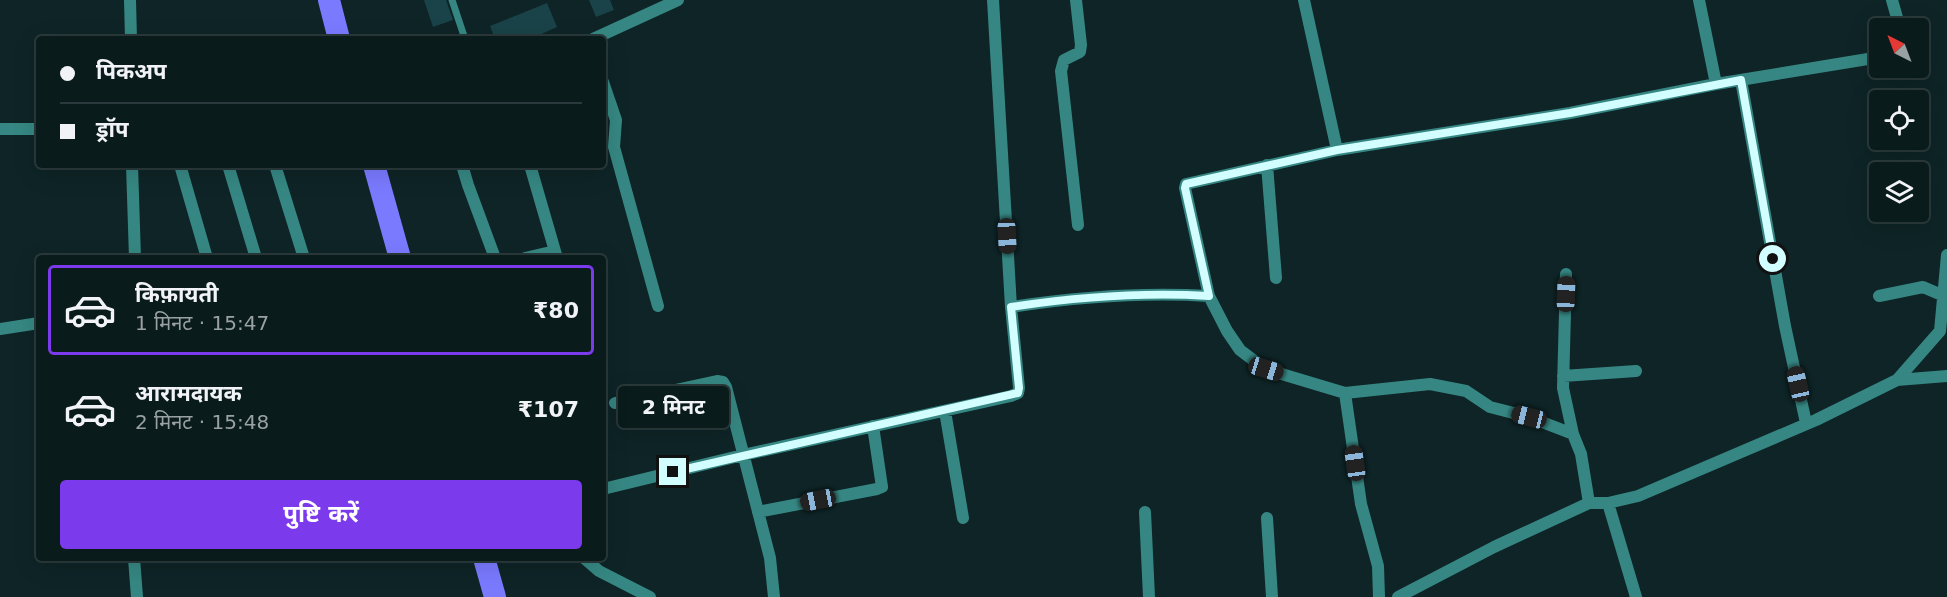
<!DOCTYPE html>
<html lang="hi">
<head>
<meta charset="utf-8">
<style>
	body { margin:0; font-family:"DejaVu Sans","Noto Sans Devanagari",sans-serif; background:#182829; color:#f1f3f6; height:100vh; display:flex; flex-direction:column; font-size:22px; white-space:nowrap }
	* { box-sizing:border-box; margin:0 }
	p { font-size:20px; color:#99a1a3 }
	.icon { flex:none; width:33px; height:33px; fill:none; stroke:currentColor; stroke-width:2; stroke-linecap:round; stroke-linejoin:round }
	.map { position:relative; flex:1; overflow:hidden }
	.side { position:absolute; left:36px; top:255px; width:570px; height:306px; display:flex; flex-direction:column; background:#0a1b1c; border-radius:6px; box-shadow:0 6px 24px #0002,0 0 0 2px #2a393b }
	.side>* { flex:none }
	.guide { position:absolute; left:36px; top:36px; width:570px; height:132px; border-radius:6px; box-shadow:0 6px 24px #0002,0 0 0 2px #2a393b; display:grid; align-content:center; height:132px; padding:0 24px; background:#0a1b1c }
	.needle { width:39px; rotate:318deg }
	.controls { position:absolute; left:1869px; top:18px; display:grid; gap:12px }
	.controls a { display:grid; place-items:center; width:60px; height:60px; border-radius:6px; background:#0a1b1c; box-shadow:0 6px 24px #0002,0 0 0 2px #2a393b; font-size:30px }
	.end { position:absolute; width:27px; height:27px; margin:-14px; border:8px solid #d3feff; background:#111; box-shadow:0 0 0 3px #111 }
	.from { border-radius:50% }
	.bubble { position:absolute; height:42px; border-radius:6px; background:#0a1b1c; box-shadow:0 6px 24px #0002,0 0 0 2px #2a393b; font-size:20px; font-weight:700; line-height:42px; text-align:center }
	.car { position:absolute; width:18px; height:36px; margin:-18px -9px; border-radius:8px; box-shadow:0 0 4px 2px #0007; background:linear-gradient(#222 24%,#8ab4d8 0 40%,#222 0 76%,#8ab4d8 0 86%,#222 0) }
	.guide b { display:flex; align-items:center; gap:21px; height:57px; font-size:22px }
	.guide b+b { border-top:2px solid #2a393b }
	.guide i { width:15px; height:15px; background:#f1f3f6 }
	ul { padding:10px 0 0; list-style:none }
	li { display:flex; align-items:center; gap:18px; height:90px; margin:0 12px 9px; padding:0 12px; border:3px solid transparent; border-radius:6px }
	li div { flex:1 }
	li b { display:block; font-size:22px }
	li em { font-style:normal; font-weight:700 }
	li.on { border-color:#7c3aed }
	li>.icon { width:54px; height:54px; stroke-width:1.5 }
	.action { display:flex; gap:12px; margin-top:auto; padding:12px 24px }
	.action a { flex:1; height:69px; border-radius:6px; background:#7c3aed; color:#fff; font-size:24px; font-weight:700; line-height:69px; text-align:center }
	.map>svg:first-child { display:block }
	.building { fill:#194348 }
	.lines { fill:none; stroke-linecap:round; stroke-linejoin:round }
	.service { stroke:#368783; stroke-width:7 }
	.minor { stroke:#368783; stroke-width:12 }
	.trunk { stroke:#7a7aff; stroke-width:22 }
	.route { stroke:#d3feff; stroke-width:8 }
</style>
</head>
<body>
<div class="map">
<svg width="1947" height="597" viewBox="0 0 1947 597">
	<rect width="100%" height="100%" fill="#0e2426"/>
	<path class="building" d="M424 0H446L453 20 433 27Z
		M589 0H610L614 10 596 17Z
		M547 3 557 27 530 39H495L490 26Z"/>
	<g class="lines">
		<path class="service" d="M452 0 465 39"/>
		<path class="minor" d="M130 0 131 39
			M1076 0 1081 45 1080 52 1064 60 1061 71 1078 225
			M1304 0 1337 150
			M1699 0 1716 84
			M1892 0 1900 28
			M593 39 678 0
			M1741 80 1785 326 1806 423
			M603 82 616 120 614 147 658 306
			M0 129H39
			M132 165 135 258
			M180 165 207 258
			M228 165 256 258
			M275 165 304 258
			M462 165 468 185 495 258
			M530 165 557 258
			M1267 165 1276 278
			M525 258 555 251
			M1566 274 1563 388 1573 434
			M1879 296 1923 287 1944 296
			M1011 307C1076 297 1143 292 1209 296
			M0 329 39 323
			M1563 376 1636 371
			M1897 380 1940 331 1947 255
			M1345 393 1265 369 1240 350 1227 331 1209 296 1185 188 1186 184 1337 150 1570 113 1716 84 1880 57
			M615 403 717 381 723 382 726 387 770 558 774 597
			M945 411 963 518
			M603 489 743 455 1011 396 1018 393 1019 388 1011 307 993 0
			M1608 503 1636 597
			M758 512 877 489 882 487 873 426
			M1145 512 1149 597
			M1267 518 1272 597
			M134 558 137 597
			M584 558 599 571 650 597
			M1379 597 1378 566 1361 504 1345 393 1430 384 1466 391 1490 407 1529 417 1573 434 1581 454 1589 503
			M1398 597 1494 547 1589 503H1608L1638 496 1816 420 1897 380 1947 376"/>
		<path class="trunk" d="M329 0 339 39
			M374 165 400 258
			M484 558 495 597"/>
	</g>
	<g class="lines">
		<path class="route" d="M673 472 1018 393 1019 388 1011 307C1076 297 1143 292 1209 296L1185 188 1186 184 1337 150 1570 113 1741 80 1773 259"/>
	</g>
</svg>
<div class="controls">
<a><svg class="needle" viewBox="-14 -14 28 28"><path d="M0-13l5 13h-10z" fill="#e53935"/><path d="M0 13l5-13h-10z" fill="#99a1a3"/></svg></a>
<a><svg class="icon" aria-label="locate" viewBox="0 0 24 24"><circle cx="12" cy="12" r="6"/><path d="M12 2v4M12 18v4M2 12h4M18 12h4"/></svg></a>
<a><svg class="icon" aria-label="layers" viewBox="0 0 24 24"><path d="M12 4l9 5-9 5-9-5zM3 14l9 5 9-5"/></svg></a>
</div>
<i class="end from" style="left:1773px;top:259px"></i>
<i class="end" style="left:673px;top:472px"></i>
<div class="bubble" style="left:618px;top:386px;width:111px">2 मिनट</div>
<i class="car" style="left:1007px;top:236px;rotate:177deg"></i>
<i class="car" style="left:1566px;top:294px;rotate:2deg"></i>
<i class="car" style="left:1266px;top:369px;rotate:107deg"></i>
<i class="car" style="left:1798px;top:384px;rotate:347deg"></i>
<i class="car" style="left:1529px;top:417px;rotate:284deg"></i>
<i class="car" style="left:1355px;top:463px;rotate:352deg"></i>
<i class="car" style="left:818px;top:500px;rotate:259deg"></i>
<div class="guide">
<b><i class="from"></i>पिकअप</b>
<b><i></i>ड्रॉप</b>
</div>
<section class="side">
<ul>
<li class="on"><svg class="icon" aria-label="car" viewBox="0 0 24 24"><path d="M5 17H2v-5l4-1 3-4h7l3 4 3 1v5h-3M9 17h6M6 11h13"/><circle cx="7" cy="17" r="2"/><circle cx="17" cy="17" r="2"/></svg><div><b>किफ़ायती</b><p>1 मिनट · 15:47</p></div><em>₹80</em></li>
<li><svg class="icon" aria-label="car" viewBox="0 0 24 24"><path d="M5 17H2v-5l4-1 3-4h7l3 4 3 1v5h-3M9 17h6M6 11h13"/><circle cx="7" cy="17" r="2"/><circle cx="17" cy="17" r="2"/></svg><div><b>आरामदायक</b><p>2 मिनट · 15:48</p></div><em>₹107</em></li>
</ul>
<div class="action"><a>पुष्टि करें</a></div>
</section>
</div>
</body>
</html>
